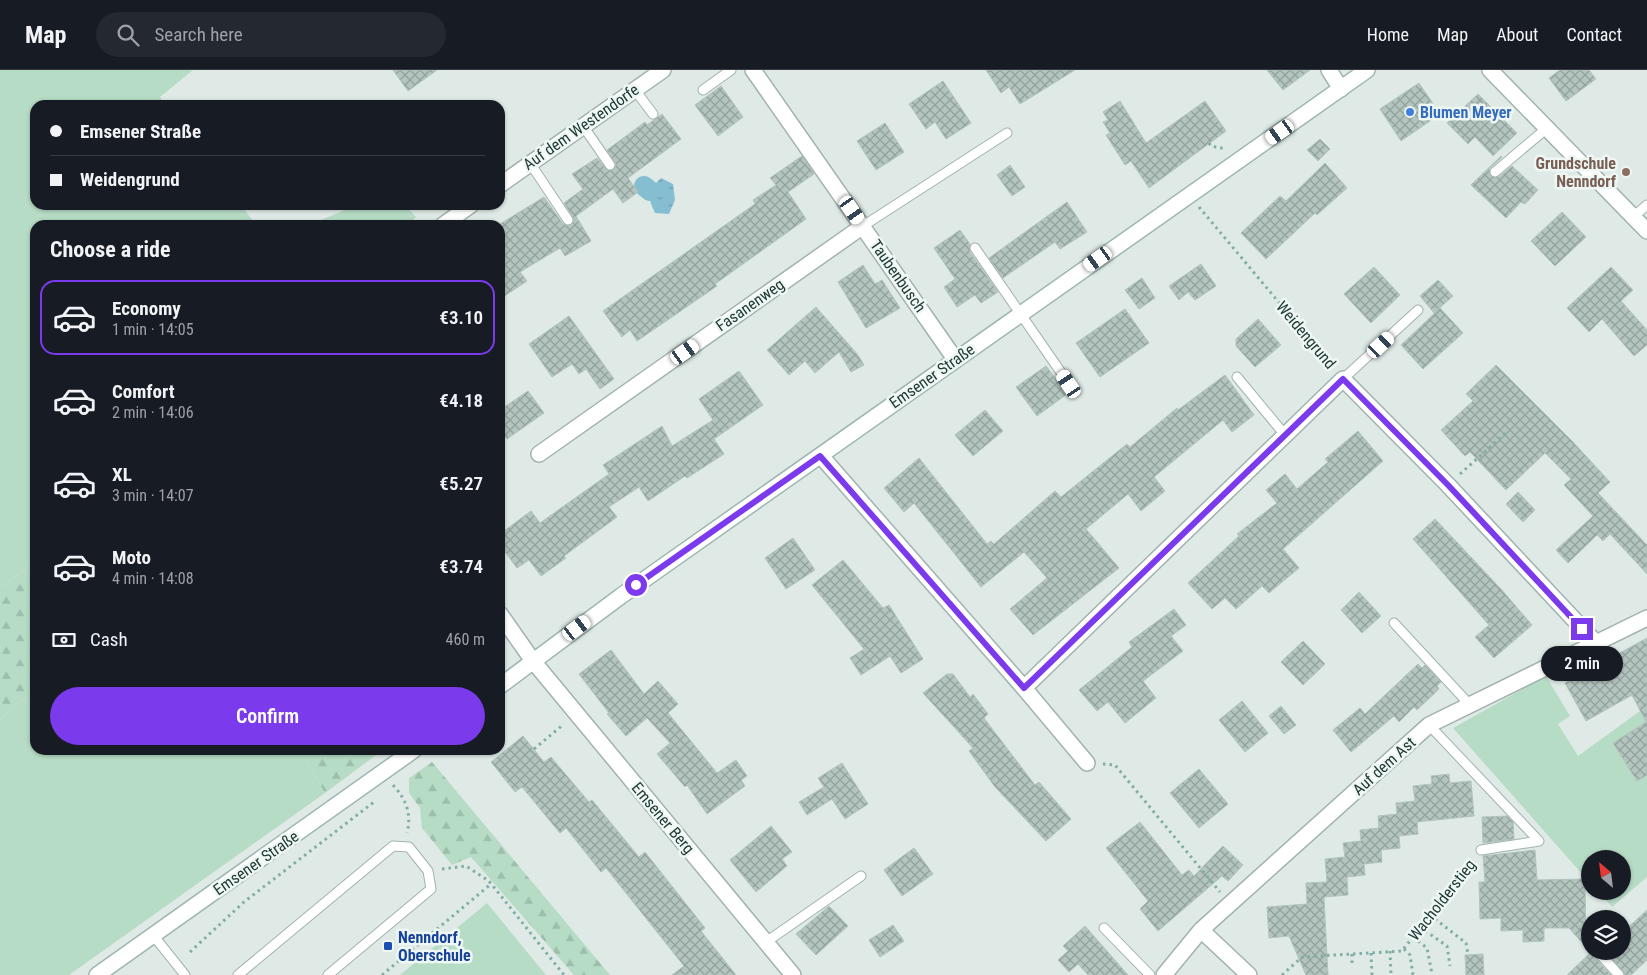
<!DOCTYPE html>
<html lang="en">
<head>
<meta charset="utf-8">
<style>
	body { margin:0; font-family:"Roboto Condensed",sans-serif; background:#242831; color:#f1f3f6; height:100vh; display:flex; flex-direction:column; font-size:19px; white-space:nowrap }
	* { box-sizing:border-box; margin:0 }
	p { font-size:16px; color:#9ea1a6 }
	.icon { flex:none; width:28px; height:28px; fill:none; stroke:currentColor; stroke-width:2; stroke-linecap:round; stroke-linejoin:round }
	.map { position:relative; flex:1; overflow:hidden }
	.side { position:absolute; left:30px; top:150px; width:475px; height:535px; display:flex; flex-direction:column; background:#171b24; border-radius:15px; box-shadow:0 1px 4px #0004 }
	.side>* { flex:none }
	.hud { position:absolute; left:30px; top:30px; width:475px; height:110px; border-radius:15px; box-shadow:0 1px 4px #0004; display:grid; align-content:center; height:110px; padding:0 20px; background:#171b24 }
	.needle { width:32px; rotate:332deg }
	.fabs { position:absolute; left:1581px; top:780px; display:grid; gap:10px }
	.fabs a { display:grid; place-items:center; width:50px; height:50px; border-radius:50%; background:#171b24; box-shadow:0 1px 4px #0004; font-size:25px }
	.end { position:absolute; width:22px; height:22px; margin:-11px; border:6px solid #7c3aed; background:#fff; box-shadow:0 0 0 2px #fff }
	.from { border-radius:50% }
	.bubble { position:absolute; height:35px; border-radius:18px; background:#171b24; box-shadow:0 1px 4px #0004; font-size:16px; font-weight:600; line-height:35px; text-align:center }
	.car { position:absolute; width:15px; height:30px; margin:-15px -8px; border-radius:6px; box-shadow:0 0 4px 1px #0007; background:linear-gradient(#fff 24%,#345 0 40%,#fff 0 76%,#345 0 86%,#fff 0) }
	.hud b { display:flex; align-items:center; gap:18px; height:48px; font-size:19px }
	.hud b+b { border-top:1px solid #363941 }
	.hud i { width:12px; height:12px; background:#f1f3f6 }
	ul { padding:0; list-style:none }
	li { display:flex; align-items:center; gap:15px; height:75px; margin:0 10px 8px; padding:0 10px; border:2px solid transparent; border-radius:15px }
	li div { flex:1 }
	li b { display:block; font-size:19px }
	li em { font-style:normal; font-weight:600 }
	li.current { border-color:#7c3aed }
	li>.icon { width:45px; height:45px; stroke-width:1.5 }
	h2 { padding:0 20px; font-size:22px; line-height:60px }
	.pay { display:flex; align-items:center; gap:12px; height:55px; padding:0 20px; font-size:19px }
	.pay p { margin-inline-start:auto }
	.action { display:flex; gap:10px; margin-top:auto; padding:10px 20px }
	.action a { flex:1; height:58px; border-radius:30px; background:#7c3aed; color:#fff; font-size:20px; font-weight:600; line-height:58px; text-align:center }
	header { display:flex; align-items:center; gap:30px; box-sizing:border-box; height:70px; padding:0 25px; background:#171b24; border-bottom:1px solid #363941 }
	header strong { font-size:24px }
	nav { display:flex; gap:28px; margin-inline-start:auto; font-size:18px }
	.search { width:350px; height:45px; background:#242831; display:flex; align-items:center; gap:12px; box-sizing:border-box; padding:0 18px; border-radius:28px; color:#9ea1a6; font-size:19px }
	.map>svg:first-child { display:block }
	.green { fill:#b7dcc5 }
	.forest { fill:url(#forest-firs) }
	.water { fill:url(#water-ripples) }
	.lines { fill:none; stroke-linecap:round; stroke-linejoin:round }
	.canal { stroke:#85bed1; stroke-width:20 }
	.building { fill:url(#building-cross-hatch); stroke:#b1c4be }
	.lane-casing { stroke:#a2b2ae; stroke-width:11 }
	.street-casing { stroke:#a2b2ae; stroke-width:18 }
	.secondary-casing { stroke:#9eb6b0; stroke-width:18 }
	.path { stroke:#7faea4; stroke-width:3; stroke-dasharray:2.5 4; stroke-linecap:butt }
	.lane { stroke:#fff; stroke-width:9 }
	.street { stroke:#fff; stroke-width:15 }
	.secondary { stroke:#fff; stroke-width:15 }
	.route { stroke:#7c3aed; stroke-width:6 }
	.shop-dot { fill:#3f7fe0; stroke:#eff7f4; stroke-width:2 }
	.education-dot { fill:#8d6e63; stroke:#eff7f4; stroke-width:2 }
	.transit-dot { fill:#1a4fb4; stroke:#eff7f4; stroke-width:2 }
	.labels { text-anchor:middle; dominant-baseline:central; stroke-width:5; stroke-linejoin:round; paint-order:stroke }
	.shop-label { font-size:16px; font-weight:bold; fill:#366cbe; stroke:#eff7f4; text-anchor:start }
	.street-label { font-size:16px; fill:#203a36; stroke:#eff7f4 }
	.education-label { font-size:16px; font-weight:bold; fill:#785e54; stroke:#eff7f4; text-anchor:end }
	.transit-label { font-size:16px; font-weight:bold; fill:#164399; stroke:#eff7f4; text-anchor:start }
</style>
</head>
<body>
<header>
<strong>Map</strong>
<div class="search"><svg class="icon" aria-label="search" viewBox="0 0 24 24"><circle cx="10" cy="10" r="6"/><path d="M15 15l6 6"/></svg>Search here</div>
<nav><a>Home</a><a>Map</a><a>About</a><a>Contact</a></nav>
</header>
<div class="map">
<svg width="1647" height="905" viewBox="0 0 1647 905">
	<defs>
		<pattern id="forest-firs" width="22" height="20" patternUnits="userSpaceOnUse" patternTransform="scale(1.25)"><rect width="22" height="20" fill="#b7dcc5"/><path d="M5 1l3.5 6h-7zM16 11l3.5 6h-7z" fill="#9dbeaa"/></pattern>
		<pattern id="water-ripples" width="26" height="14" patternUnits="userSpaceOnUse" patternTransform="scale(1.25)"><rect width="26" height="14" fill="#85bed1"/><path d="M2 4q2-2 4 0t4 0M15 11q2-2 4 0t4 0" fill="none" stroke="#6c9baa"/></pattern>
		<pattern id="building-cross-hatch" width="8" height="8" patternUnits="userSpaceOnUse" patternTransform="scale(1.25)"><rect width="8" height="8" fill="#b4c5bf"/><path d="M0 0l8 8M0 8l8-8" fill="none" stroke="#92a19c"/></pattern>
	</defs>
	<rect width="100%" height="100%" fill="#dfeae6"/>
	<path class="green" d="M0 0H193L160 27 165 35H35V135H241L256 155H35V492L0 518Z
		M357 135H405L416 147 407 155H309Z
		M1546 606 1570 646 1558 654 1578 686 1640 641 1647 653V807L1612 837 1598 821H1622V789H1590V813L1453 658Z
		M35 620V680H299L325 723 69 905H0V649Z
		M487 833 546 905H400Z"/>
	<path class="forest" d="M35 492V620L0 649V518Z
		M299 680H383L325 723Z
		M432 692 610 905H574L471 787 452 795 422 758 420 738 409 723V708Z"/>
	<path class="water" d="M661 108 673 114 675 130 669 144 655 143C647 127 648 121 661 108Z"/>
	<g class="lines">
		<path class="canal" d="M644 116 650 121"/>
	</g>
	<path class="building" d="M393 0H437L408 21Z
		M986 0H1075L1020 34 1009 17 1001 23Z
		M1267 0H1310L1283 20Z
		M1560 0H1589L1596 9 1566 31 1549 8Z
		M943 11 971 53 946 69 935 52 926 59 909 34Z
		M1419 13 1440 44 1401 71 1380 39Z
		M721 16 743 47 718 66 695 35Z
		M1478 24 1517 63 1493 86 1475 67 1468 74 1447 53Z
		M1120 31 1146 73 1205 31 1226 61 1149 118 1131 91 1125 95 1106 65 1110 63 1103 52 1108 50 1103 42Z
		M662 44 681 69 628 108 638 122 623 133 613 119 576 146 591 171 565 186 560 178 520 202 527 211 500 229V154L544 127 563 154 568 156 572 155 573 147 564 133 583 119 572 104 597 88 607 100H613L616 94 607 80 645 52 647 55Z
		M885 53 904 82 876 100 857 71Z
		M1320 69 1330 79 1318 91 1307 80Z
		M802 86 814 104 788 122 806 149 715 214 717 216 637 271 630 260 622 267 603 241 755 134 753 130 776 115 770 108Z
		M1501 86 1502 87 1489 99 1491 106 1499 107 1512 96 1538 120 1525 134 1521 132 1506 148 1471 115Z
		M1325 93 1347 118 1317 145 1315 143 1266 189 1241 163 1280 126 1286 131Z
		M1010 95 1025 117 1012 126 997 105Z
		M1067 132 1087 162 1060 179 1055 172 1003 208 989 188Z
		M1562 142 1586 167 1555 196 1531 171Z
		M960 160 970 174V182L998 222 981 233 975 225 957 237 944 217 955 209 934 178Z
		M1201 194 1216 216 1195 230 1188 222 1179 230 1169 216Z
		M863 195 875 214 882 210 900 238 866 258 838 212Z
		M1374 197 1400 225 1371 253 1344 224Z
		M1611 197 1633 220 1621 231 1647 260V275L1634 286 1602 249 1589 262 1567 238Z
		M1142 208 1155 228 1139 239 1125 220Z
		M1438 210 1453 226 1434 243 1420 226Z
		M816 237 858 285 864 295 851 302 839 282 815 303 805 291 789 305 767 280Z
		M1440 238 1463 263 1423 299 1401 275Z
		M1125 239 1149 273 1100 307 1076 273Z
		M569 246 614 309 600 319 586 299 579 304 572 294 552 307 529 274Z
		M1258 249 1281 275 1255 297 1236 276V269Z
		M1496 295 1572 371 1610 412 1598 423 1647 475V504L1610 464 1603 471 1597 465 1568 493 1556 480 1593 446 1564 415 1571 409 1545 383 1506 420 1470 382 1465 386 1441 360 1473 331 1466 324Z
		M1046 296 1067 324 1037 346 1016 317Z
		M739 301 763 335 714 369 724 384 687 408 685 406 648 431 639 417 609 437 617 447 564 486 566 488 541 506 529 490 517 498 500 475V464L531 441 540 453 609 404 603 395 662 356 672 376 713 350 699 329Z
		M1225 305 1254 345 1232 362 1223 350 1154 407 1165 421 1141 441 1128 424 1086 459 1119 498 1033 565 1010 539 1047 508 1024 482 981 517 914 433 904 442 884 418 919 388 987 474 991 471 994 474 1055 421 1061 427 1127 374 1130 377 1177 338 1178 340Z
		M528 321 544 343 507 369 500 359V340Z
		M985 340 1003 361 973 386 955 365Z
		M1358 361 1383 391 1283 479 1299 498 1269 523 1262 516 1236 539 1225 528 1212 539 1188 513 1239 466 1237 464 1277 433 1266 420 1285 404 1297 419 1328 392 1325 389Z
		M1518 422 1535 440 1523 452 1506 434Z
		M1435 449 1501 519 1532 555 1494 588 1475 567 1489 555 1413 469Z
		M793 468 815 500 786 519 765 488Z
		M843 490 883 538 889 535 923 589 901 603 890 586 861 605 850 588 864 579 812 515Z
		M1359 522 1381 546 1362 563 1341 540Z
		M1174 539 1186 555 1171 566 1183 581 1143 611 1156 628 1125 653 1108 632 1097 641 1079 620 1132 577 1129 572Z
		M1647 568V705L1637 711 1613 673 1646 652 1632 625 1586 651 1565 613Z
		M1303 571 1325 594 1303 615 1281 592Z
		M611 580 644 624 658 611 678 634 668 643 717 703 736 690 747 706 741 710 745 716 707 744 687 715 685 717 657 684 670 673 647 648 626 666 607 644 609 643 579 604Z
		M1418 594 1422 598 1425 595 1441 612 1437 616 1439 619 1417 640 1414 637 1399 652 1394 646 1351 682 1333 660 1360 638 1365 644Z
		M947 604H953L970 627 973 624 988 644 984 648 1035 715 1039 712 1071 749 1046 771 995 717 969 681 973 678 923 623Z
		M1242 631 1268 663 1245 682 1219 650Z
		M1281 636 1296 655 1284 664 1269 646Z
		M523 666 544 692 551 687 589 732 592 730 639 787 645 782 705 858 701 861 736 905H672L684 896 606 798 601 802 566 758 560 763 522 717 515 722 491 692Z
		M842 693 868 734 845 749 832 729 807 745 799 732 824 717 818 708Z
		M1199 699 1228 734 1199 758 1170 723Z
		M1449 704 1450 713 1471 711 1474 746 1417 752 1418 764 1399 766 1400 778 1381 780 1382 792 1364 794 1365 805 1347 807 1348 825 1324 827 1328 905H1306L1289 866 1269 868 1267 837 1307 834 1306 813 1327 812 1325 789 1345 787 1343 773 1361 771 1360 760 1379 758 1378 746 1397 744 1396 733 1415 731 1413 716 1432 714 1431 706Z
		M1507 746 1513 752 1514 769 1483 773 1482 747Z
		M1140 752 1182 805 1189 800 1194 806 1223 776 1243 795 1228 811 1222 806 1158 861 1140 839 1148 831 1106 778Z
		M771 756 792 782 782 789 787 796 756 822 730 790Z
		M914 778 933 804 902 826 884 800Z
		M1535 780 1537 810 1585 809 1586 877 1569 858H1544V871L1523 872V860L1501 861V848L1480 849 1479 812H1485L1483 786Z
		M829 836 848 856 816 885 796 864Z
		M1647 840V890L1631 905H1625L1606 881H1622V863Z
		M893 855 904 871 880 887 869 870Z
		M1085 856 1128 905H1088L1078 894 1069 902 1058 890 1068 881 1063 876Z
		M1592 881 1593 886 1611 905H1567Z
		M1483 884 1484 905H1466L1465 885Z"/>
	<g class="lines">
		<defs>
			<path id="lane" d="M635 20 653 44
				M703 20 731 0
				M583 56 610 95
				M530 93 568 150
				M1495 102 1547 58
				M1633 147 1647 135
				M863 156 1007 63
				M975 178 1069 314
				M1237 307 1285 365
				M1343 309 1418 240
				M1394 553 1470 635
				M1429 655 1539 771 1481 780
				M1104 858 1150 905
				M153 865 185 905
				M766 872 861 806
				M1598 882 1619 905
				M238 905 393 776 409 777 428 801 431 819 328 905"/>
			<path id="street" d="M753 0 955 289
				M1329 0 1341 19
				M1490 0 1647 161
				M500 115 663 0
				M443 155 471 135
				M539 384 863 156
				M821 386 1024 618 1087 693
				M500 544 533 591 793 905
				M1024 618 1343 309 1448 415 1596 573
				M1201 860 1249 905
				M1164 905 1201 860 1429 655 1647 548"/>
			<path id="secondary" d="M500 616 621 526 1367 0
				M97 905 414 680"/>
		</defs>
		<use href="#lane" class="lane-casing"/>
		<use href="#street" class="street-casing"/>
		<use href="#secondary" class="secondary-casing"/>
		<path class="path" d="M1209 73 1211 76 1226 79
			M1199 137 1333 297
			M1460 404 1508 361
			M534 679 564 654
			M1103 694 1115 695 1220 822
			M393 715C406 729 412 744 407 763
			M442 799 466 796 489 811 564 905
			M1430 845 1466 873 1468 885
			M1420 857 1447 876 1450 896
			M1413 867 1427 878 1432 904
			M1404 879 1410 885 1413 905
			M1390 881 1391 905
			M190 882 244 832 374 732
			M1371 883 1372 905
			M1352 884V893
			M382 905 491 814
			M1282 905 1302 887 1402 881 1472 790"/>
		<use href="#lane" class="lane"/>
		<use href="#street" class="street"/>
		<use href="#secondary" class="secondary"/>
	</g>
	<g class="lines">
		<path class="route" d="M636 515 820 386 1024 618 1343 309 1448 415 1582 559"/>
	</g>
	<circle class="shop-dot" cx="1410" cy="42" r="5"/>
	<circle class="education-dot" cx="1626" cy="102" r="5"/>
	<rect class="transit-dot" x="383" y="871" width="10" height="10" rx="2.5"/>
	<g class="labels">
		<g class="shop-label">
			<text x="1420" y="42">Blumen Meyer</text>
		</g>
		<g class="street-label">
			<text transform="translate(581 57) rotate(-35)">Auf dem Westendorfe</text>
			<text transform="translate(898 206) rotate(55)">Taubenbusch</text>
			<text transform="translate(750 235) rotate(-35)">Fasanenweg</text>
			<text transform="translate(1306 265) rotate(50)">Weidengrund</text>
			<text transform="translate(932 306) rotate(-35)">Emsener Straße</text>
			<text transform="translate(1384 696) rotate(-42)">Auf dem Ast</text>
			<text transform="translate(663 748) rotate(50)">Emsener Berg</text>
			<text transform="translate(256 793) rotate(-35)">Emsener Straße</text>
			<text transform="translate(1442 830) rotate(-52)">Wacholderstieg</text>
		</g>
		<g class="education-label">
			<text x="1616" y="93">Grundschule<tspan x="1616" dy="18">Nenndorf</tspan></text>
		</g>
		<g class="transit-label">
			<text x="398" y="867">Nenndorf,<tspan x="398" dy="18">Oberschule</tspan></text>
		</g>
	</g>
</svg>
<div class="fabs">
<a><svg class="needle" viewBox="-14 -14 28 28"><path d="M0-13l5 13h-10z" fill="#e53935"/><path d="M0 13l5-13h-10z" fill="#9ea1a6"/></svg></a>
<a><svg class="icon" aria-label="layers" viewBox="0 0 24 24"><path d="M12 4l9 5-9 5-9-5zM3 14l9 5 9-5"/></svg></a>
</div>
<i class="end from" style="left:636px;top:515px"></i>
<i class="end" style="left:1582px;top:559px"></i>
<div class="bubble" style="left:1541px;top:576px;width:82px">2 min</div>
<i class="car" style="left:1280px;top:62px;rotate:235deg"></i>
<i class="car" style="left:852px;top:140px;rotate:145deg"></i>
<i class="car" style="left:1098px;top:189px;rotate:235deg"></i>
<i class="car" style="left:1381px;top:275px;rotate:47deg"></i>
<i class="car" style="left:685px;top:282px;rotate:55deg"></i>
<i class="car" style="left:1069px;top:314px;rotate:326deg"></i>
<i class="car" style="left:577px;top:558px;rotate:53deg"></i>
<div class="hud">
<b><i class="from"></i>Emsener Straße</b>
<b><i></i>Weidengrund</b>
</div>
<section class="side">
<h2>Choose a ride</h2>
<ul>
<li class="current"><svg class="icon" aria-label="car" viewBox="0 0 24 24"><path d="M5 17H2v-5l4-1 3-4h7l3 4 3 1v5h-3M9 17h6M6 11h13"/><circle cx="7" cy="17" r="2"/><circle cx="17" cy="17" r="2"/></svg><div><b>Economy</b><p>1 min · 14:05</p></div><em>€3.10</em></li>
<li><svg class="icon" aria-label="car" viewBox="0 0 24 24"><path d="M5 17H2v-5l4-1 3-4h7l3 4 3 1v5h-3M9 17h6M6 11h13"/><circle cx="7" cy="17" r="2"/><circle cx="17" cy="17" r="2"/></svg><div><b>Comfort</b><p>2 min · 14:06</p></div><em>€4.18</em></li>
<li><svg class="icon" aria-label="car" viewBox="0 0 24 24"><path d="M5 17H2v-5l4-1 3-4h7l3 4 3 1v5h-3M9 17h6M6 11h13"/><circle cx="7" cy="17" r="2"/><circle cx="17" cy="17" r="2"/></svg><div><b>XL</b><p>3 min · 14:07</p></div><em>€5.27</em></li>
<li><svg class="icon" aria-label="car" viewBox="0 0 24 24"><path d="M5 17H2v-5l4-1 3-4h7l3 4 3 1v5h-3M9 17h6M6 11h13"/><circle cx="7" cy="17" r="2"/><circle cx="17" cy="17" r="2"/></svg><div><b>Moto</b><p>4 min · 14:08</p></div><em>€3.74</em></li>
</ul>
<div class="pay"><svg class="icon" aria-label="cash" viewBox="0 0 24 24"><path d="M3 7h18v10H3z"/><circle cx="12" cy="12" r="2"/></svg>Cash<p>460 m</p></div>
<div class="action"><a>Confirm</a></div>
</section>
</div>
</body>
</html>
